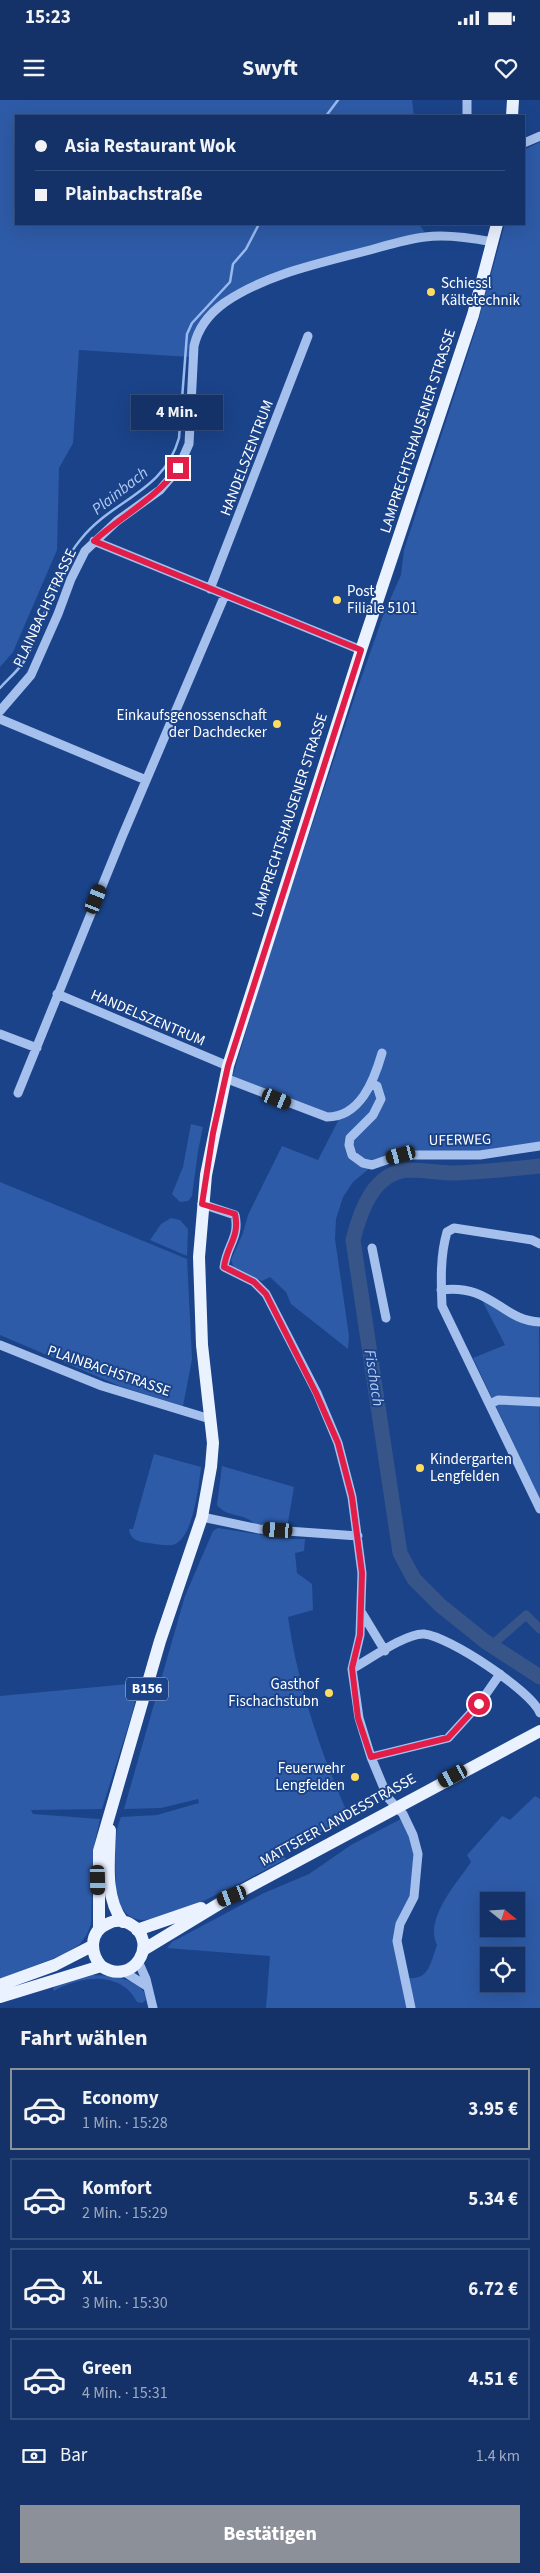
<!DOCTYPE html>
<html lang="de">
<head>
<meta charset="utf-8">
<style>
	body { margin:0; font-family:"Source Sans 3",sans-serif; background:#1d3a6d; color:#f1f3f6; height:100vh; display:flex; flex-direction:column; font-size:19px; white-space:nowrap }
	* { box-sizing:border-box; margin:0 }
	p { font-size:16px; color:#9daac0 }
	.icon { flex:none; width:28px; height:28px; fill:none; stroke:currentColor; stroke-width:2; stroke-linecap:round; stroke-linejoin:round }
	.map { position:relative; height:1908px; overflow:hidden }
	.side { display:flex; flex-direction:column; background:#143267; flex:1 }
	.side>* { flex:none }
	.guide { position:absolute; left:15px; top:15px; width:510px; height:110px; border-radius:0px; box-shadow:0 5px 20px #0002,0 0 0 1px #334d7b; display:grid; align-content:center; height:110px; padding:0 20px; background:#143267 }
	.needle { width:32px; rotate:108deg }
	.fabs { position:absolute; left:480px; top:1792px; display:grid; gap:10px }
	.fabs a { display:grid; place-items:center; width:45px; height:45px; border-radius:0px; background:#143267; box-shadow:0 5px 20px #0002,0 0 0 1px #334d7b; font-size:25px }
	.end { position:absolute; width:22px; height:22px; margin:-11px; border:6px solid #e11d48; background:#fff; box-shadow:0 0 0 2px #fff }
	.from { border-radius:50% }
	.bubble { position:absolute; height:35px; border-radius:0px; background:#143267; box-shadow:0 5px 20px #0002,0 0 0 1px #334d7b; font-size:16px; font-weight:700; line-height:35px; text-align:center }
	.car { position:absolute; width:15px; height:30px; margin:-15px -8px; border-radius:6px; box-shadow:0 0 4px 1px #0007; background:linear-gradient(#222 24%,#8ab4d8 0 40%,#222 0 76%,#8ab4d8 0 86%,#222 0) }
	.guide b { display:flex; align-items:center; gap:18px; height:48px; font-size:19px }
	.guide b+b { border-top:1px solid #334d7b }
	.guide i { width:12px; height:12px; background:#f1f3f6 }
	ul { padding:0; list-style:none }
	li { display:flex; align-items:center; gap:15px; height:82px; margin:0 10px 8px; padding:0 10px; border:2px solid #334d7b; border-radius:0px }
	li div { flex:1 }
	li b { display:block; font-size:19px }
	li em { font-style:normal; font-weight:700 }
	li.active { border-color:#8c9099 }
	li>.icon { width:45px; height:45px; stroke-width:1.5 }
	h2 { padding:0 20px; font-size:22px; line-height:60px }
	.pay { display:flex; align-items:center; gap:12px; height:55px; padding:0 20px; font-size:19px }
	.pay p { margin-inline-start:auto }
	.action { display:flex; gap:10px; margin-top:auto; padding:10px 20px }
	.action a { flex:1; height:58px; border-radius:0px; background:#8c9099; color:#fff; font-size:20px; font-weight:700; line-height:58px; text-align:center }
	.status { display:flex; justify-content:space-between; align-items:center; height:35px; padding:0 25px; background:#143267; direction:ltr }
	.status svg { height:14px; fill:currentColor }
	header { display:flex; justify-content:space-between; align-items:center; height:65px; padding:0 20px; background:#143267; font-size:22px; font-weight:700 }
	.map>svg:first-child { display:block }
	.green { fill:#2e5ba7; fill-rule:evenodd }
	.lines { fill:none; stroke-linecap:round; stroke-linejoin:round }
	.stream { stroke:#98baef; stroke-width:2.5 }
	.canal { stroke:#385589; stroke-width:9 }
	.river { stroke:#385589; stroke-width:15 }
	.minor { stroke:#a5c0ed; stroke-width:9 }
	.major { stroke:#eaf1ff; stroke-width:12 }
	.route { stroke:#e11d48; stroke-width:6 }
	.poi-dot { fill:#fedc61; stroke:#1b4389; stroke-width:2 }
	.labels { text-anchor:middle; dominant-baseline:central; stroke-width:4; stroke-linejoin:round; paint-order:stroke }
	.shield { fill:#1b4389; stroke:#bbc7dc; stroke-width:1 }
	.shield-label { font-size:14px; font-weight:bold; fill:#fff }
	.poi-label { font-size:15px; fill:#fff; stroke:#1b4389; text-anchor:start }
	.street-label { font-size:15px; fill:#fff; stroke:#1b4389 }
	.water-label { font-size:16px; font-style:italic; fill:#b0caf4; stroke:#1b4389 }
</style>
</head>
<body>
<div class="status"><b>15:23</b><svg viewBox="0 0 49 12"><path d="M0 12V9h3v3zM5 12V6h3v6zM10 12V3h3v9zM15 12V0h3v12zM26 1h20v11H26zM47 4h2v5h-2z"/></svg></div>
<header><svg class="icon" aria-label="menu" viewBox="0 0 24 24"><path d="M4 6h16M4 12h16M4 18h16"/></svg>Swyft<svg class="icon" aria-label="heart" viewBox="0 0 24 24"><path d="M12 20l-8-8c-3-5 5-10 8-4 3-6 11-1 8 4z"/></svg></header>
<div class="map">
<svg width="540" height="1908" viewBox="0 0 540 1908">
	<rect width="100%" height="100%" fill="#1b4389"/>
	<path class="green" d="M0 0H412L414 16H16V124H419L426 134 272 175 202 219 191 239 190 257 79 250 73 343 59 368 57 450 13 552 0 567Z
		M540 42V1043L502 1051 378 1061 353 1082 343 1097 336 1119 335 1139 349 1236 348 1249 291 1204 286 1192 270 1177 262 1181 234 1168 231 1160 243 1133 248 1115 282 1046 318 1060 338 1021V1015H331L236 980 233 975 268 858 355 596 384 513 401 475 404 450 476 229 505 124H524V50Z
		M191 1024 203 1027 198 1051 192 1096 188 1101 180 1102 172 1094 183 1067Z
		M0 1082 187 1159 192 1259 183 1306 122 1287 0 1235Z
		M171 1118 180 1120 188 1129 187 1156 150 1140 161 1124Z
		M485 1200 539 1224 540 1399 473 1258 505 1245 483 1202Z
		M154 1354 201 1367C199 1384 193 1442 172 1445 165 1446 156 1444 149 1443 139 1442 130 1440 129 1429H133Z
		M222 1366 294 1387 287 1428 254 1424C246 1413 227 1418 217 1405Z
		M218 1428 263 1435 269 1439H305L304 1451 295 1453 297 1473 312 1484 313 1510 288 1517C298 1587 321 1654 350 1719L281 1750 286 1759C258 1773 163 1828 136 1819 120 1814 116 1795 116 1781 115 1761 113 1735 121 1717L157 1715 199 1703 198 1699 161 1708 124 1709 185 1496 213 1431Z
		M139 1583 132 1614 102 1709 31 1710 33 1714 100 1719 93 1751 91 1824 87 1834 80 1844 65 1854 0 1879V1596Z
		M535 1696 540 1699V1908H266L270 1856 167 1848 172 1842 264 1793 309 1774 351 1745 401 1719 411 1738 415 1755 411 1799 399 1821 400 1877C429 1883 429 1867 437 1845 424 1819 457 1783 471 1762L467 1755 502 1716 510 1720ZM489 1801H516V1829H489ZM489 1856H516V1884H489Z
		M89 1875C106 1875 145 1877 146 1900L142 1903 137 1902C121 1870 80 1876 54 1891L53 1888 70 1879Z"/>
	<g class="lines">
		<path class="stream" d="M326 16 338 0
			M0 588C8 579 19 570 25 560 30 552 32 543 36 535 49 504 59 465 81 439 113 399 164 392 179 338L187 234 192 223 230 182 233 164 246 149 259 124"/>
		<path class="canal" d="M492 1545 526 1515 540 1529"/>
		<path class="river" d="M540 1066C512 1069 484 1072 455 1073 440 1073 424 1070 409 1070 373 1072 360 1112 353 1140L400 1453 414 1479 441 1506 486 1542 540 1577"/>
		<path class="minor" d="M467 0V16
			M524 43 540 36
			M94 441 361 550
			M210 489 308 236
			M0 611 31 575 58 514 71 479 85 451 117 421 160 390 178 369 189 344 194 246C198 228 209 214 224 203 266 174 321 163 370 150 388 145 407 139 425 137 447 134 472 138 493 142
			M0 619 146 680
			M57 894 228 966
			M0 934 37 948
			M225 978 327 1017C360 1017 374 981 382 953
			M373 984 377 986 381 999 373 1015 350 1038 349 1045 352 1055 363 1063 372 1065 401 1055H480L540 1046
			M18 993 122 737 225 495
			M202 1104 235 1115C240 1137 227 1145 224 1167L254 1182 266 1194 317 1293 338 1343 352 1397 362 1473 360 1535 352 1569 359 1618 371 1657 388 1698 403 1714 413 1735 418 1754 414 1797 400 1824 397 1841 411 1908
			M540 1144 532 1140 454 1128 447 1132C440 1156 441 1181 442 1206L540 1409
			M372 1148 386 1218
			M441 1190C491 1183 502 1221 540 1222
			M0 1245 102 1286 210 1319
			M490 1304 498 1300 540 1302
			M202 1417 259 1429 358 1436
			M362 1513 385 1551
			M352 1569C370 1559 406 1533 424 1534 448 1536 532 1591 540 1613
			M371 1657 448 1638 479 1604 500 1574
			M138 1861 146 1879 153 1908
			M123 1871 148 1887"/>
		<path class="major" d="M512 16 513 0
			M110 1730C109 1760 104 1797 123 1822
			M99 1829V1751L160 1541 202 1417 211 1367 213 1343 202 1245 199 1157 206 1075 228 966 361 550 473 215 497 124
			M137 1830 201 1808
			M143 1850 232 1796 540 1631
			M0 1885 55 1865 92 1846
			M0 1897 101 1866C133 1888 161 1841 130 1824 123 1820 114 1820 107 1824 89 1832 90 1853 101 1866"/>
	</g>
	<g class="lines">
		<path class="route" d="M178 368C156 399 121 416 94 441L361 550 228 966 213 1033 202 1104 235 1114C240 1137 227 1145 224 1167L254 1182 266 1194 316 1293 338 1343 352 1397 362 1473 360 1535 352 1568 358 1618 371 1657 448 1638 479 1604"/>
	</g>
	<g class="poi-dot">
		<circle cx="431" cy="192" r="5"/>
		<circle cx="337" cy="500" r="5"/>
		<circle cx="277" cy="624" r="5"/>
		<circle cx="420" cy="1368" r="5"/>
		<circle cx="329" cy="1593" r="5"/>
		<circle cx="355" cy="1677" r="5"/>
	</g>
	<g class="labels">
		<rect class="shield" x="126" y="1577.5" width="42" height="23" rx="4"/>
		<g class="shield-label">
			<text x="147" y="1589">B156</text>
		</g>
		<g class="poi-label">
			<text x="441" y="183">Schiessl<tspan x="441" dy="17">Kältetechnik</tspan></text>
			<text x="347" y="491">Post<tspan x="347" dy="17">Filiale 5101</tspan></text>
			<text x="267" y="615" text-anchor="end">Einkaufsgenossenschaft<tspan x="267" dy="17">der Dachdecker</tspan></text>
			<text x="430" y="1359">Kindergarten<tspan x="430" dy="17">Lengfelden</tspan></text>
			<text x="319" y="1584" text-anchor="end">Gasthof<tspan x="319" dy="17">Fischachstubn</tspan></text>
			<text x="345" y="1668" text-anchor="end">Feuerwehr<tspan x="345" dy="17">Lengfelden</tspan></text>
		</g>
		<g class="street-label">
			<text transform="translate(418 331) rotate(-72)">LAMPRECHTSHAUSENER STRASSE</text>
			<text transform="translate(247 358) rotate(-69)">HANDELSZENTRUM</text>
			<text transform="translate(45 508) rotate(-65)">PLAINBACHSTRASSE</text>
			<text transform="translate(290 715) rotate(-72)">LAMPRECHTSHAUSENER STRASSE</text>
			<text transform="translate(148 918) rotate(23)">HANDELSZENTRUM</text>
			<text transform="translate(460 1040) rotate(-1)">UFERWEG</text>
			<text transform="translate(109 1271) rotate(19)">PLAINBACHSTRASSE</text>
			<text transform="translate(338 1720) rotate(-29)">MATTSEER LANDESSTRASSE</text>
		</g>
		<g class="water-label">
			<text transform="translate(120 391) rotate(-38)">Plainbach</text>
			<text transform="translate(374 1278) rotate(81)">Fischach</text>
		</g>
	</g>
</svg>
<div class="fabs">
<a><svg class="needle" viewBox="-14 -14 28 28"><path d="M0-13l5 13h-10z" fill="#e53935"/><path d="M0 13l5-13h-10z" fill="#9daac0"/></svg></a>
<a><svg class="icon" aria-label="locate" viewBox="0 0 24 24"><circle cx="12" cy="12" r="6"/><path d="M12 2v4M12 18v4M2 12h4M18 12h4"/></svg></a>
</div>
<i class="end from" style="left:479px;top:1604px"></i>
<i class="end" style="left:178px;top:368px"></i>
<div class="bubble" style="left:131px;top:295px;width:92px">4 Min.</div>
<i class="car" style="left:96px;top:799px;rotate:22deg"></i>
<i class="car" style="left:277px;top:999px;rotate:112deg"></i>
<i class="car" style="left:401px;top:1055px;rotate:255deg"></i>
<i class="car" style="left:278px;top:1430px;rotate:274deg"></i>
<i class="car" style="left:453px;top:1676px;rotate:242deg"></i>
<i class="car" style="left:98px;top:1780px;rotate:179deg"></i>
<i class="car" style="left:232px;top:1796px;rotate:249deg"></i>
<div class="guide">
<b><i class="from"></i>Asia Restaurant Wok</b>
<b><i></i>Plainbachstraße</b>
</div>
</div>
<section class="side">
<h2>Fahrt wählen</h2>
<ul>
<li class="active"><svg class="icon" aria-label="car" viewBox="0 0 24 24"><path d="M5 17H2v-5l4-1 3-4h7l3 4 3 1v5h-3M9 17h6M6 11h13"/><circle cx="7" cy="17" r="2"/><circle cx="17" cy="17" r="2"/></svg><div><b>Economy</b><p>1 Min. · 15:28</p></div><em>3.95 €</em></li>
<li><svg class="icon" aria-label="car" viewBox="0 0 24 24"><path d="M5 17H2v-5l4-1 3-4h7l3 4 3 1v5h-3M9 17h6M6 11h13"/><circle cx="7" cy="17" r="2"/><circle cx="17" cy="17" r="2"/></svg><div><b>Komfort</b><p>2 Min. · 15:29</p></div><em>5.34 €</em></li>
<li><svg class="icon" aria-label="car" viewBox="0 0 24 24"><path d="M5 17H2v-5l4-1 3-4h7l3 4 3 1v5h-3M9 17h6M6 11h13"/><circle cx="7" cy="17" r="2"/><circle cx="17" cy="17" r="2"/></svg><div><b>XL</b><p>3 Min. · 15:30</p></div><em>6.72 €</em></li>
<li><svg class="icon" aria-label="car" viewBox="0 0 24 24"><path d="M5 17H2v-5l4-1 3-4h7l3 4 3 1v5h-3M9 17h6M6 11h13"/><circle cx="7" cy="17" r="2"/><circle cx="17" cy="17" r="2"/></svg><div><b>Green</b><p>4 Min. · 15:31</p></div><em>4.51 €</em></li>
</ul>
<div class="pay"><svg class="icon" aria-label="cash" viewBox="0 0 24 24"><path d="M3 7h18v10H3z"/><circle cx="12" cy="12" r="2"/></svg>Bar<p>1.4 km</p></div>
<div class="action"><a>Bestätigen</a></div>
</section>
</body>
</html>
